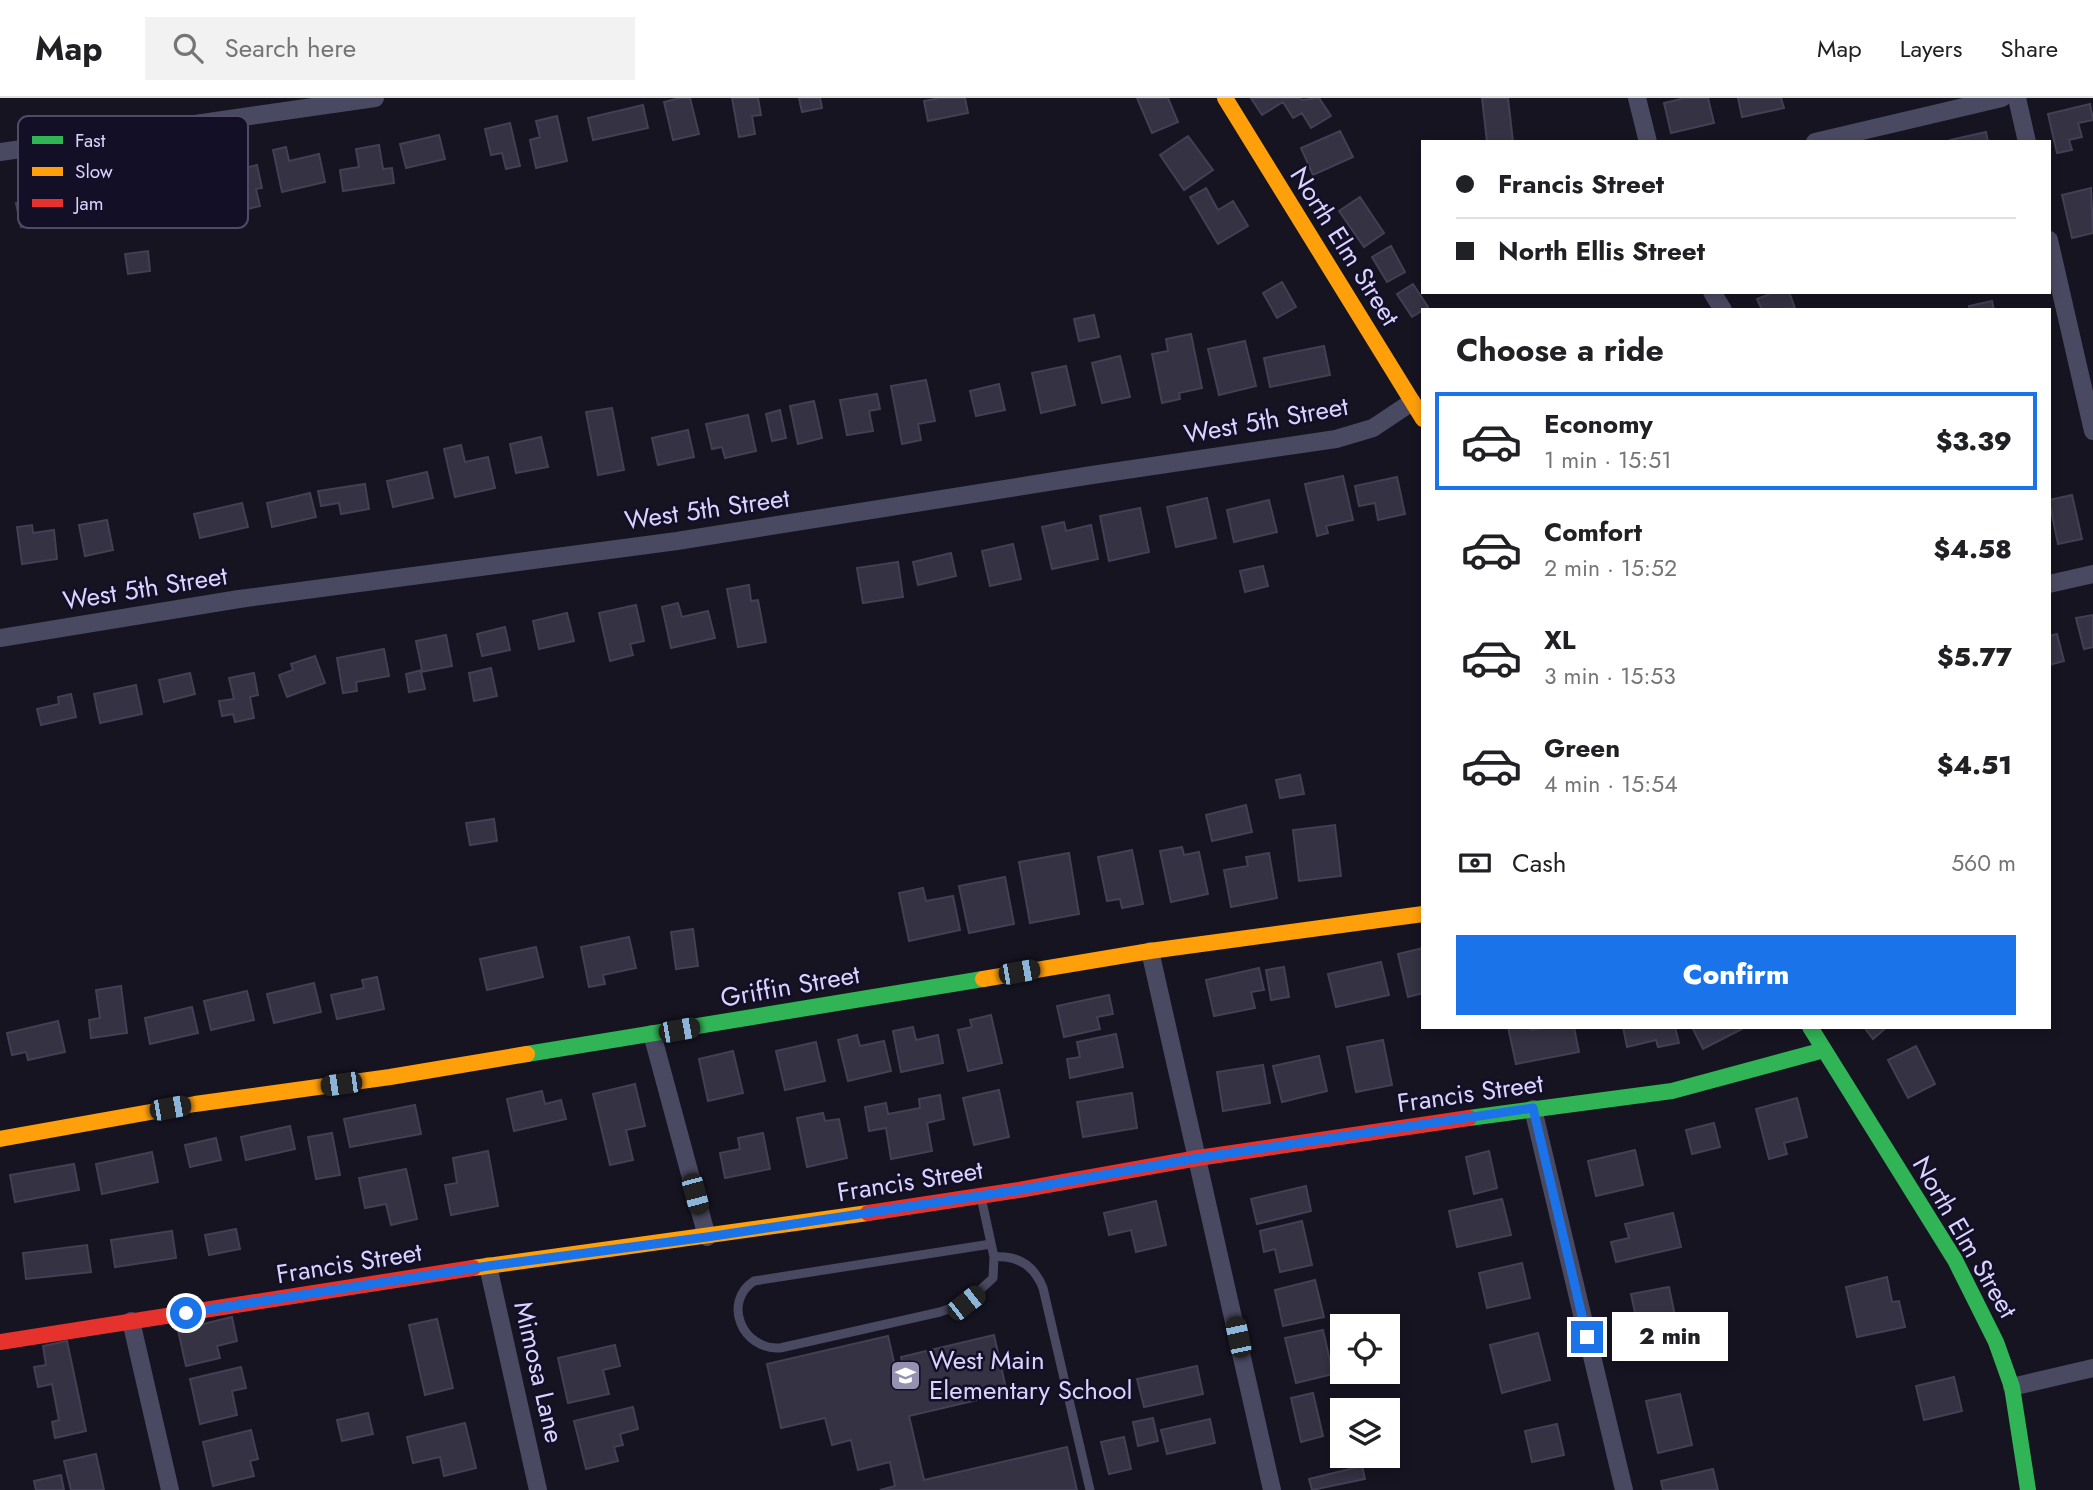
<!DOCTYPE html>
<html lang="en">
<head>
<meta charset="utf-8">
<style>
	body { margin:0; font-family:Jost,sans-serif; background:#f2f2f2; color:#202124; height:100vh; display:flex; flex-direction:column; font-size:26px; white-space:nowrap }
	* { box-sizing:border-box; margin:0 }
	p { font-size:23px; color:#757577 }
	.icon { flex:none; width:38px; height:38px; fill:none; stroke:currentColor; stroke-width:2; stroke-linecap:round; stroke-linejoin:round }
	.map { position:relative; flex:1; overflow:hidden }
	.details { position:absolute; left:1421px; top:210px; width:630px; height:721px; display:flex; flex-direction:column; background:#fff; border-radius:0px; box-shadow:0 4px 10px #0003 }
	.details>* { flex:none }
	.top-card { position:absolute; left:1421px; top:42px; width:630px; height:154px; border-radius:0px; box-shadow:0 4px 10px #0003; display:grid; align-content:center; height:154px; padding:0 35px; background:#fff }
	.buttons { position:absolute; left:1330px; top:1216px; display:grid; gap:14px }
	.buttons a { display:grid; place-items:center; width:70px; height:70px; border-radius:0px; background:#fff; box-shadow:0 4px 10px #0003; font-size:35px }
	.end { position:absolute; width:32px; height:32px; margin:-16px; border:9px solid #1a73e8; background:#fff; box-shadow:0 0 0 4px #fff }
	.from { border-radius:50% }
	.bubble { position:absolute; height:49px; border-radius:0px; background:#fff; box-shadow:0 4px 10px #0003; font-size:23px; font-weight:800; line-height:49px; text-align:center }
	.car { position:absolute; width:21px; height:42px; margin:-21px -10px; border-radius:9px; box-shadow:0 0 5px 2px #0007; background:linear-gradient(#222 24%,#8ab4d8 0 40%,#222 0 76%,#8ab4d8 0 86%,#222 0) }
	.top-card b { display:flex; align-items:center; gap:24px; height:66px; font-size:26px }
	.top-card b+b { border-top:2px solid #e0e0e0 }
	.top-card i { width:18px; height:18px; background:#202124 }
	ul { padding:0; list-style:none }
	li { display:flex; align-items:center; gap:21px; height:98px; margin:0 14px 10px; padding:0 21px; border:4px solid transparent; border-radius:0px }
	li div { flex:1 }
	li b { display:block; font-size:26px }
	li em { font-style:normal; font-weight:800 }
	li.active { border-color:#1a73e8 }
	li>.icon { width:63px; height:63px; stroke-width:1.5 }
	h2 { padding:0 35px; font-size:32px; line-height:84px }
	.pay { display:flex; align-items:center; gap:18px; height:77px; padding:0 35px; font-size:26px }
	.pay p { margin-inline-start:auto }
	.primary-button { display:flex; gap:14px; margin-top:auto; padding:14px 35px }
	.primary-button a { flex:1; height:80px; border-radius:0px; background:#1a73e8; color:#fff; font-size:28px; font-weight:800; line-height:80px; text-align:center }
	header { display:flex; align-items:center; gap:42px; box-sizing:border-box; height:98px; padding:0 35px; background:#fff; border-bottom:2px solid #e0e0e0 }
	header strong { font-size:33px }
	nav { display:flex; gap:38px; margin-inline-start:auto; font-size:24px }
	.search { width:490px; height:63px; background:#f2f2f2; display:flex; align-items:center; gap:18px; box-sizing:border-box; padding:0 24px; border-radius:0px; color:#757577; font-size:26px }
	.map>svg:first-child { display:block }
	.building { fill:#343243; stroke:#433f54; stroke-width:2 }
	.lines { fill:none; stroke-linecap:round; stroke-linejoin:round }
	.lane { stroke:#4a4962; stroke-width:9 }
	.street { stroke:#4a4962; stroke-width:18 }
	.fast { stroke:#30b455; stroke-width:16 }
	.slow { stroke:#ff9f0a; stroke-width:16 }
	.jam { stroke:#e5322d; stroke-width:16 }
	.route { stroke:#1a73e8; stroke-width:9 }
	.labels { text-anchor:middle; dominant-baseline:central; stroke-width:5; stroke-linejoin:round; paint-order:stroke }
	.street-label { font-size:26px; fill:#d9d4ff; stroke:#130f26 }
	.poi-label { font-size:26px; fill:#d9d4ff; stroke:#130f26; text-anchor:start }
	.key { fill:#130f26; stroke:#4e4a67; stroke-width:2 }
	.key-label { font-size:19px; fill:#d9d4ff }
</style>
</head>
<body>
<header>
<strong>Map</strong>
<div class="search"><svg class="icon" aria-label="search" viewBox="0 0 24 24"><circle cx="10" cy="10" r="6"/><path d="M15 15l6 6"/></svg>Search here</div>
<nav><a>Map</a><a>Layers</a><a>Share</a></nav>
</header>
<div class="map">
<svg width="2093" height="1392" viewBox="0 0 2093 1392">
	<rect width="100%" height="100%" fill="#161421"/>
	<path class="building" d="M680 0H690L699 36 673 42 664 4Z
		M732 0H758L761 17 752 18 755 36 739 39Z
		M799 0H820L822 10 802 14Z
		M940 0H965L968 15 928 23 924 3Z
		M1137 0H1168L1178 24 1152 35Z
		M1251 0H1300L1302 2 1319 0 1331 18 1311 30 1302 15 1293 20 1283 4 1262 17Z
		M1482 0H1508L1513 44H1487Z
		M1685 0H1708L1714 25 1671 35 1664 5Z
		M1738 0H1781L1784 10 1742 19Z
		M2090 6 2093 22 2078 25 2082 39 2069 42 2072 52 2057 55 2048 16Z
		M643 7 648 30 593 42 588 20Z
		M557 18 567 63 536 70 530 42 540 39 536 23Z
		M510 25 520 68 506 71 502 55 491 57 485 31Z
		M1340 33 1353 59 1313 77 1301 50Z
		M1986 34 1988 44H1950V42Z
		M439 37 445 61 406 70 400 46Z
		M1188 38 1213 72 1184 92 1160 57Z
		M379 47 383 71 392 70 394 85 343 93 340 72 359 69 356 51Z
		M286 49 289 63 319 56 325 84 282 94 273 52Z
		M257 67 262 90 256 91 260 108 220 118 211 78Z
		M1206 90 1218 112 1233 103 1248 128 1218 146 1190 99Z
		M2091 90 2093 135 2072 140 2062 97Z
		M61 95 66 118 21 129 16 105Z
		M1360 99 1384 135 1364 149 1339 113Z
		M1391 148 1405 174 1387 184 1372 159Z
		M148 153 150 173 128 176 125 156Z
		M1282 184 1296 209 1277 220 1263 195Z
		M1413 186 1428 209 1412 219 1397 196Z
		M1775 194H1789L1795 210 1762 212 1757 201Z
		M1992 203 1994 212H1970L1969 208Z
		M1094 217 1099 239 1079 243 1074 221Z
		M1191 236 1202 290 1179 295 1180 301 1162 305 1152 256 1168 253 1166 241Z
		M1245 243 1256 288 1219 297 1208 251Z
		M1324 248 1330 277 1270 289 1264 260Z
		M1120 258 1130 299 1102 305 1092 265Z
		M1066 268 1075 307 1041 315 1032 275Z
		M926 282 935 323 918 326 921 342 902 346 891 288Z
		M999 286 1005 312 976 318 970 293Z
		M877 296 880 311 869 313 873 333 847 337 840 302Z
		M814 303 822 340 798 346 790 308Z
		M612 310 624 372 598 377 586 314Z
		M780 312 786 340 772 343 766 316Z
		M748 317 756 353 725 360 722 349 712 351 706 326Z
		M688 332 694 359 658 367 652 340Z
		M541 339 548 369 516 375 510 346Z
		M461 347 465 364 488 359 495 390 455 399 444 351Z
		M427 374 433 400 393 409 387 383Z
		M1343 378 1353 422 1326 428 1328 435 1317 438 1305 386Z
		M1397 379 1405 416 1378 422 1375 405 1359 408 1355 388Z
		M365 386 369 411 341 416 339 405 321 408 318 393Z
		M310 395 316 419 272 429 267 405Z
		M2072 397 2082 441 2058 446 2049 402Z
		M1207 400 1216 440 1176 449 1167 409Z
		M1269 402 1277 434 1234 444 1227 412Z
		M242 405 248 429 200 440 194 416Z
		M1140 410 1149 454 1109 463 1100 418Z
		M107 422 113 452 85 458 79 427Z
		M1064 424 1066 433 1091 427 1098 461 1052 471 1042 429Z
		M32 427 33 435 54 432 57 461 22 466 17 429Z
		M1013 446 1021 481 990 488 982 453Z
		M951 455 956 478 918 487 913 464Z
		M898 464 903 499 863 505 857 470Z
		M1263 468 1268 488 1245 494 1240 473Z
		M749 487 751 503 758 502 766 544 738 549 727 491Z
		M678 505 682 519 708 513 715 540 671 550 662 509Z
		M636 507 644 543 630 546 633 557 610 563 599 515Z
		M567 515 574 543 539 551 533 523Z
		M2093 517V549L2084 551 2076 520Z
		M505 529 510 552 482 558 477 536Z
		M2057 536 2064 563 2049 567V538Z
		M446 537 452 568 421 574 425 591 409 594 406 576 422 572 416 543Z
		M384 551 389 578 356 584 357 593 343 595 337 560Z
		M315 558 325 585 287 599 279 577 293 572 291 566Z
		M491 570 497 598 474 603 469 575Z
		M190 575 195 596 164 604 159 582Z
		M254 575 258 597 250 599 254 620 235 624 233 616 222 618 219 603 234 601 229 580Z
		M136 587 142 616 100 625 94 596Z
		M71 596 76 619 41 627 37 611 59 606 58 599Z
		M1300 677 1304 696 1280 700 1276 682Z
		M1246 707 1252 734 1212 743 1206 717Z
		M494 721 497 743 470 747 466 725Z
		M1335 727 1341 778 1299 783 1293 732Z
		M1182 749 1184 757 1199 754 1208 796 1171 804 1160 753Z
		M1132 752 1143 806 1122 810 1120 801 1107 803 1098 759Z
		M1069 755 1079 816 1030 825 1019 764Z
		M1269 755 1277 800 1231 809 1224 772 1248 768 1246 759Z
		M1005 779 1014 826 969 835 959 788Z
		M923 790 926 803 953 798 960 832 909 843 899 795Z
		M693 831 698 868 676 871 671 834Z
		M629 839 636 870 603 877 605 886 589 889 581 849Z
		M536 849 543 879 487 892 480 861Z
		M1423 850V895L1408 899 1398 856Z
		M1381 864 1389 897 1336 909 1328 876Z
		M1284 869 1289 899 1271 902 1266 872Z
		M1259 870 1264 892 1251 894 1255 910 1214 918 1206 882Z
		M377 879 384 911 337 921 331 897 364 890 362 882Z
		M314 885 321 914 274 925 267 896Z
		M121 888 127 935 91 940 89 922 100 920 96 892Z
		M247 893 254 922 211 932 204 903Z
		M1109 897 1113 916 1097 919 1100 931 1064 939 1057 908Z
		M192 909 198 935 150 946 145 920Z
		M991 917 1002 965 968 973 958 932 972 929 970 922Z
		M58 923 65 954 28 962 26 954 12 957 7 935Z
		M913 929 916 942 938 937 943 965 901 974 893 933Z
		M1508 929H1531V932L1547 929H1574L1579 954 1516 966Z
		M1623 929H1675L1679 945 1658 949 1656 942 1627 949Z
		M1692 929H1741L1742 931 1703 951Z
		M1864 929H1887L1873 941Z
		M1116 936 1123 969 1070 980 1067 961 1080 959 1077 944Z
		M857 937 860 948 884 943 891 973 848 983 838 942Z
		M1383 942 1392 987 1356 994 1347 949Z
		M816 944 825 983 785 992 776 953Z
		M1916 948 1935 986 1908 1000 1888 962Z
		M733 953 743 995 708 1003 699 961Z
		M1319 958 1327 993 1282 1004 1273 968Z
		M1263 967 1270 1005 1223 1013 1217 974Z
		M635 986 645 1028 626 1032 633 1062 610 1067 593 996Z
		M999 992 1009 1039 974 1047 963 1000Z
		M542 993 545 1006 561 1002 566 1021 514 1033 507 1001Z
		M1132 995 1137 1030 1083 1039 1077 1004Z
		M940 997 944 1021 927 1025 932 1053 891 1061 886 1030 869 1033 865 1009 886 1005 888 1016 920 1010 919 1001Z
		M1797 1000 1807 1039 1784 1045 1787 1056 1769 1061 1756 1011Z
		M415 1007 421 1036 350 1049 344 1021Z
		M823 1015 825 1023 839 1021 847 1060 807 1069 797 1020Z
		M1714 1025 1720 1049 1692 1056 1686 1032Z
		M290 1028 295 1051 246 1062 241 1039Z
		M332 1035 340 1077 316 1081 308 1039Z
		M763 1035 770 1071 725 1080 720 1055 740 1051 738 1040Z
		M216 1040 221 1062 190 1069 185 1047Z
		M1635 1052 1643 1087 1596 1098 1588 1063Z
		M488 1053 498 1108 451 1117 445 1087 457 1085 453 1060Z
		M1489 1053 1497 1090 1474 1096 1466 1059Z
		M152 1054 158 1084 102 1096 96 1066Z
		M74 1066 79 1092 15 1104 10 1077Z
		M406 1071 417 1121 391 1127 386 1106 365 1110 359 1080Z
		M1306 1088 1311 1113 1257 1126 1251 1101Z
		M1502 1101 1511 1137 1457 1149 1449 1113Z
		M1156 1103 1166 1147 1136 1154 1131 1132 1109 1137 1104 1115Z
		M1673 1115 1681 1149 1616 1164 1611 1144 1629 1140 1625 1126Z
		M1302 1123 1312 1167 1280 1174 1275 1151 1264 1154 1260 1133Z
		M236 1131 240 1151 209 1157 205 1137Z
		M172 1133 176 1160 115 1169 111 1142Z
		M87 1147 91 1174 26 1181 23 1155Z
		M1522 1165 1530 1200 1487 1210 1479 1175Z
		M1887 1179 1892 1204 1899 1203 1905 1229 1857 1239 1846 1189Z
		M1315 1182 1324 1219 1283 1228 1275 1192Z
		M1669 1189 1676 1223 1698 1219 1703 1245 1644 1257 1631 1196Z
		M232 1219 237 1243 217 1248 220 1260 186 1268 178 1232Z
		M437 1221 453 1290 425 1297 409 1227Z
		M1323 1232 1333 1276 1296 1285 1285 1240Z
		M1538 1235 1550 1282 1502 1295 1490 1247Z
		M994 1237 1007 1295 909 1318 924 1382 1067 1349 1077 1392H880L895 1388 890 1364 858 1372 851 1342 832 1347 825 1320 781 1330 767 1266 888 1238 897 1277 904 1275 901 1259Z
		M67 1243 86 1333 55 1340 52 1324 59 1322 52 1286 38 1289 34 1269 46 1267 43 1248Z
		M615 1247 620 1268 603 1272 609 1296 568 1305 558 1260Z
		M1197 1268 1203 1296 1144 1309 1137 1281Z
		M241 1269 246 1290 232 1293 237 1317 200 1326 190 1281Z
		M1954 1279 1962 1313 1924 1322 1916 1288Z
		M1313 1295 1323 1338 1301 1344 1291 1300Z
		M1680 1296 1692 1347 1658 1355 1646 1303Z
		M633 1309 638 1331 620 1336 623 1347 614 1349 618 1363 586 1371 574 1323Z
		M368 1315 373 1336 342 1343 337 1322Z
		M1153 1320 1158 1343 1138 1348 1133 1324Z
		M1210 1321 1215 1345 1167 1356 1161 1332Z
		M465 1325 476 1370 444 1378 440 1359 413 1365 407 1339Z
		M1557 1326 1564 1357 1532 1364 1525 1333Z
		M251 1332 258 1361 250 1363 254 1378 213 1388 203 1344Z
		M1124 1339 1131 1371 1109 1376 1101 1344Z
		M96 1356 104 1392H71L64 1363Z
		M1362 1368 1365 1381 1312 1392 1309 1381Z
		M1713 1371 1718 1392H1663L1661 1383Z
		M61 1377 64 1392H36L34 1383Z"/>
	<g class="lines">
		<path class="lane" d="M981 1099 994 1159 993 1180 966 1205 940 1214 780 1250C742 1252 722 1204 754 1183L991 1146
			M994 1159C1018 1157 1034 1167 1043 1190L1090 1392"/>
		<path class="street" d="M1637 0 1648 44
			M2017 0 2027 44
			M1815 44 2002 0
			M0 54 375 0
			M2049 142 2093 333
			M1712 194 1723 212
			M2049 486 2093 476
			M0 540 239 501 677 443 1092 377 1336 341 1373 330 1412 304
			M1150 853 1272 1392
			M652 936 707 1139
			M1533 1011 1624 1392
			M488 1168 538 1392
			M131 1223 170 1392
			M2012 1289 2093 1270"/>
		<path class="fast" d="M1810 929 1955 1162 1996 1244 2012 1289 2028 1392
			M527 956 983 881
			M1469 1020 1672 993 1824 952"/>
		<path class="slow" d="M1225 0 1423 321
			M983 881 1150 853 1423 816
			M0 1041 195 1006 390 979 527 956
			M473 1170 868 1115"/>
		<path class="jam" d="M868 1115 1019 1092 1198 1060 1469 1020
			M0 1244 473 1170"/>
	</g>
	<g class="lines">
		<path class="route" d="M186 1215 488 1168 707 1139 1019 1092 1198 1060 1533 1010 1587 1239"/>
	</g>
	<defs>
		<symbol id="school-square" viewBox="-11 -11 22 22"><rect x="-9" y="-9" width="18" height="18" rx="4" fill="#9591b1" stroke="#130f26"/><path d="M0-5L7-2L0 1L-7-2ZM-4 1L0 2.5L4 1V4Q0 6-4 4Z" fill="#fff"/></symbol>
	</defs>
	<g fill-rule="evenodd">
		<use href="#school-square" x="888" y="1260" width="35" height="35"/>
	</g>
	<g class="labels">
		<g class="street-label">
			<text transform="translate(1345 148) rotate(58)">North Elm Street</text>
			<text transform="translate(1266 322) rotate(-10)">West 5th Street</text>
			<text transform="translate(707 411) rotate(-8)">West 5th Street</text>
			<text transform="translate(145 490) rotate(-9)">West 5th Street</text>
			<text transform="translate(790 888) rotate(-10)">Griffin Street</text>
			<text transform="translate(1470 995) rotate(-8)">Francis Street</text>
			<text transform="translate(910 1083) rotate(-9)">Francis Street</text>
			<text transform="translate(1965 1139) rotate(60)">North Elm Street</text>
			<text transform="translate(349 1165) rotate(-9)">Francis Street</text>
			<text transform="translate(539 1274) rotate(77)">Mimosa Lane</text>
		</g>
		<g class="poi-label">
			<text x="929" y="1262">West Main<tspan x="929" dy="30">Elementary School</tspan></text>
		</g>
	</g>
	<rect x="18" y="18" width="230" height="112" rx="10" class="key"/>
	<rect x="32" y="38" width="31" height="8" fill="#30b455"/>
	<rect x="32" y="69" width="31" height="9" fill="#ff9f0a"/>
	<rect x="32" y="101" width="31" height="8" fill="#e5322d"/>
	<g class="key-label">
		<text x="75" y="49">Fast</text>
		<text x="75" y="80">Slow</text>
		<text x="75" y="112">Jam</text>
	</g>
</svg>
<div class="buttons">
<a><svg class="icon" aria-label="locate" viewBox="0 0 24 24"><circle cx="12" cy="12" r="6"/><path d="M12 2v4M12 18v4M2 12h4M18 12h4"/></svg></a>
<a><svg class="icon" aria-label="layers" viewBox="0 0 24 24"><path d="M12 4l9 5-9 5-9-5zM3 14l9 5 9-5"/></svg></a>
</div>
<i class="end from" style="left:186px;top:1215px"></i>
<i class="end" style="left:1587px;top:1239px"></i>
<div class="bubble" style="left:1612px;top:1214px;width:116px">2 min</div>
<i class="car" style="left:1019px;top:874px;rotate:80deg"></i>
<i class="car" style="left:679px;top:932px;rotate:80deg"></i>
<i class="car" style="left:341px;top:986px;rotate:262deg"></i>
<i class="car" style="left:170px;top:1010px;rotate:80deg"></i>
<i class="car" style="left:695px;top:1096px;rotate:165deg"></i>
<i class="car" style="left:966px;top:1205px;rotate:52deg"></i>
<i class="car" style="left:1238px;top:1239px;rotate:348deg"></i>
<div class="top-card">
<b><i class="from"></i>Francis Street</b>
<b><i></i>North Ellis Street</b>
</div>
<section class="details">
<h2>Choose a ride</h2>
<ul>
<li class="active"><svg class="icon" aria-label="car" viewBox="0 0 24 24"><path d="M5 17H2v-5l4-1 3-4h7l3 4 3 1v5h-3M9 17h6M6 11h13"/><circle cx="7" cy="17" r="2"/><circle cx="17" cy="17" r="2"/></svg><div><b>Economy</b><p>1 min · 15:51</p></div><em>$3.39</em></li>
<li><svg class="icon" aria-label="car" viewBox="0 0 24 24"><path d="M5 17H2v-5l4-1 3-4h7l3 4 3 1v5h-3M9 17h6M6 11h13"/><circle cx="7" cy="17" r="2"/><circle cx="17" cy="17" r="2"/></svg><div><b>Comfort</b><p>2 min · 15:52</p></div><em>$4.58</em></li>
<li><svg class="icon" aria-label="car" viewBox="0 0 24 24"><path d="M5 17H2v-5l4-1 3-4h7l3 4 3 1v5h-3M9 17h6M6 11h13"/><circle cx="7" cy="17" r="2"/><circle cx="17" cy="17" r="2"/></svg><div><b>XL</b><p>3 min · 15:53</p></div><em>$5.77</em></li>
<li><svg class="icon" aria-label="car" viewBox="0 0 24 24"><path d="M5 17H2v-5l4-1 3-4h7l3 4 3 1v5h-3M9 17h6M6 11h13"/><circle cx="7" cy="17" r="2"/><circle cx="17" cy="17" r="2"/></svg><div><b>Green</b><p>4 min · 15:54</p></div><em>$4.51</em></li>
</ul>
<div class="pay"><svg class="icon" aria-label="cash" viewBox="0 0 24 24"><path d="M3 7h18v10H3z"/><circle cx="12" cy="12" r="2"/></svg>Cash<p>560 m</p></div>
<div class="primary-button"><a>Confirm</a></div>
</section>
</div>
</body>
</html>
